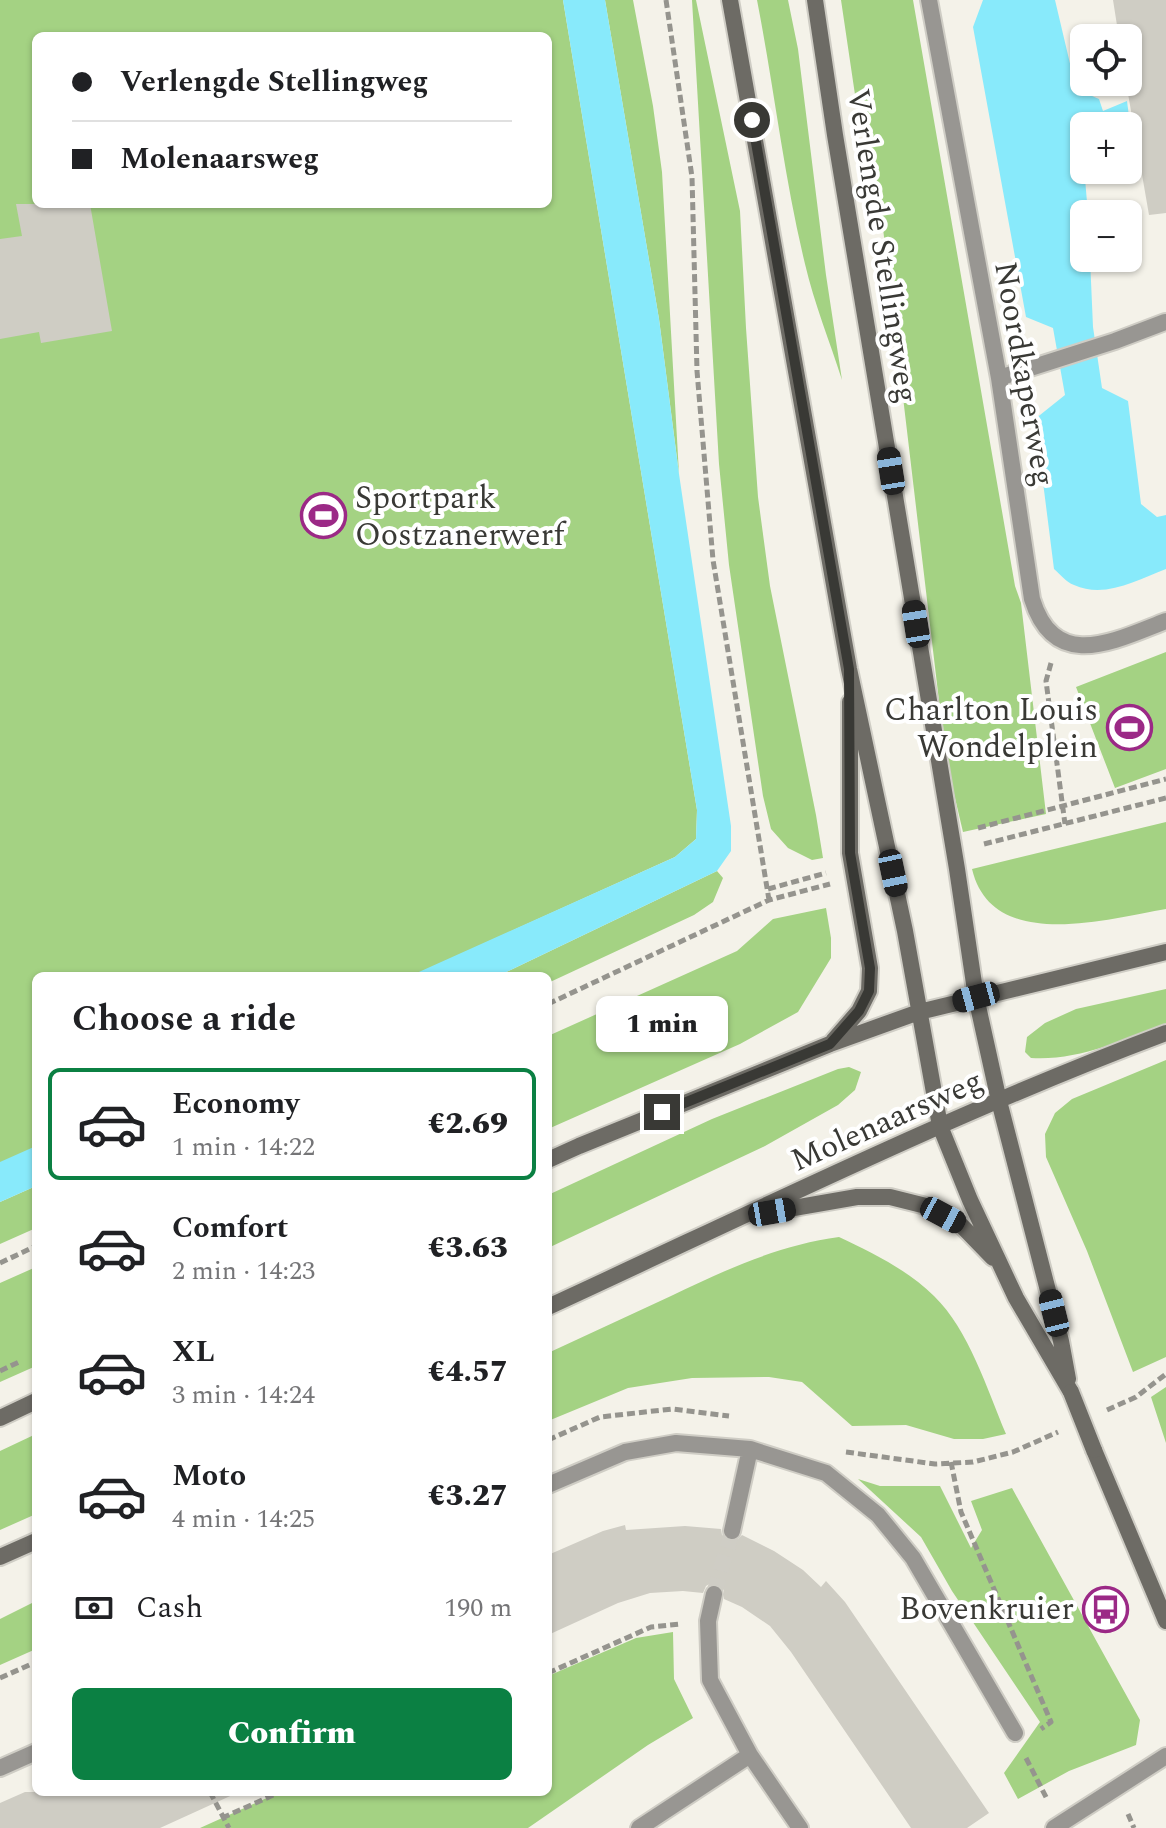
<!DOCTYPE html>
<html lang="en">
<head>
<meta charset="utf-8">
<style>
	body { margin:0; font-family:Spectral,serif; background:#f6f6f6; color:#202124; height:100vh; display:flex; flex-direction:column; font-size:30px; white-space:nowrap }
	* { box-sizing:border-box; margin:0 }
	p { font-size:26px; color:#757577 }
	.icon { flex:none; width:44px; height:44px; fill:none; stroke:currentColor; stroke-width:2; stroke-linecap:round; stroke-linejoin:round }
	.map { position:relative; flex:1; overflow:hidden }
	.drawer { position:absolute; left:32px; top:972px; width:520px; height:824px; display:flex; flex-direction:column; background:#fff; border-radius:12px; box-shadow:0 2px 6px #0004 }
	.drawer>* { flex:none }
	.banner { position:absolute; left:32px; top:32px; width:520px; height:176px; border-radius:12px; box-shadow:0 2px 6px #0004; display:grid; align-content:center; height:176px; padding:0 40px; background:#fff }
	.buttons { position:absolute; left:1070px; top:24px; display:grid; gap:16px }
	.buttons a { display:grid; place-items:center; width:72px; height:72px; border-radius:12px; background:#fff; box-shadow:0 2px 6px #0004; font-size:40px }
	.end { position:absolute; width:36px; height:36px; margin:-18px; border:10px solid #393935; background:#fff; box-shadow:0 0 0 4px #fff }
	.from { border-radius:50% }
	.bubble { position:absolute; height:56px; border-radius:12px; background:#fff; box-shadow:0 2px 6px #0004; font-size:26px; font-weight:800; line-height:56px; text-align:center }
	.car { position:absolute; width:24px; height:48px; margin:-24px -12px; border-radius:10px; box-shadow:0 0 6px 2px #0007; background:linear-gradient(#222 24%,#8ab4d8 0 40%,#222 0 76%,#8ab4d8 0 86%,#222 0) }
	.banner b { display:flex; align-items:center; gap:28px; height:76px; font-size:30px }
	.banner b+b { border-top:2px solid #e0e0e0 }
	.banner i { width:20px; height:20px; background:#202124 }
	ul { padding:0; list-style:none }
	li { display:flex; align-items:center; gap:24px; height:112px; margin:0 16px 12px; padding:0 24px; border:4px solid transparent; border-radius:12px }
	li div { flex:1 }
	li b { display:block; font-size:30px }
	li em { font-style:normal; font-weight:800 }
	li.selected { border-color:#0b8043 }
	li>.icon { width:72px; height:72px; stroke-width:1.5 }
	h2 { padding:0 40px; font-size:36px; line-height:96px }
	.pay { display:flex; align-items:center; gap:20px; height:88px; padding:0 40px; font-size:30px }
	.pay p { margin-inline-start:auto }
	.action { display:flex; gap:16px; margin-top:auto; padding:16px 40px }
	.action a { flex:1; height:92px; border-radius:12px; background:#0b8043; color:#fff; font-size:32px; font-weight:800; line-height:92px; text-align:center }
	.map>svg:first-child { display:block }
	.green { fill:#a4d283; fill-rule:evenodd }
	.water { fill:#88eafb }
	.building { fill:#cfcdc4 }
	.lines { fill:none; stroke-linecap:round; stroke-linejoin:round }
	.street-tunnel { stroke:#cfcdc5; stroke-width:16; stroke-dasharray:16 8; stroke-linecap:butt }
	.street-casing { stroke:#cfcdc5; stroke-width:20 }
	.secondary-casing { stroke:#cfcdc5; stroke-width:20 }
	.path { stroke:#95948e; stroke-width:5; stroke-dasharray:8 4; stroke-linecap:butt }
	.street { stroke:#989692; stroke-width:16 }
	.secondary { stroke:#6d6b65; stroke-width:16 }
	.secondary-bridge-casing { stroke:#cfcdc5; stroke-width:20; stroke-linecap:butt }
	.secondary-bridge { stroke:#6d6b65; stroke-width:16 }
	.route { stroke:#393935; stroke-width:10 }
	.labels { text-anchor:middle; dominant-baseline:central; stroke-width:8; stroke-linejoin:round; paint-order:stroke }
	.street-label { font-size:32px; fill:#393935; stroke:#fff }
	.poi-label { font-size:32px; fill:#393935; stroke:#fff; text-anchor:end }
</style>
</head>
<body>
<div class="map">
<svg width="1166" height="1828" viewBox="0 0 1166 1828">
	<rect width="100%" height="100%" fill="#f4f2e9"/>
	<path class="green" d="M0 0H563L697 810 696 839 675 857 412 976H36V1147L0 1163ZM36 36H548V204H36Z
		M605 0H633L653 106 662 172 679 474 659 319Z
		M692 0H696L740 211 746 328 758 497 770 586 816 815 823 858 812 860 788 848 771 829 763 796 729 565 719 464Z
		M757 0H788L798 49 826 275 842 380C830 342 814 303 805 264 784 177 774 87 757 0Z
		M841 0H913L1015 586 1021 603 1046 814 963 832 946 760 880 203 858 115Z
		M1166 652V769L1115 788 1076 687Z
		M1166 822V909C1106 919 992 953 972 869Z
		M717 871 723 878 713 902 694 915 548 983V976H498Z
		M826 908 831 938V958L798 1012 740 1044 548 1129V1036L737 951 773 919Z
		M1166 989V1025C1122 1040 1078 1061 1031 1058L1025 1052 1027 1037 1045 1023 1076 1009Z
		M1166 1060V1357L1133 1372 1087 1251 1046 1157 1045 1134 1055 1113 1072 1099Z
		M849 1067 861 1072 855 1090 838 1105 765 1146 548 1248V1195L712 1119 838 1069Z
		M36 1186V1228L0 1244V1202Z
		M839 1237C871 1252 908 1270 934 1296 969 1330 987 1389 1006 1434L983 1439H954L906 1425 852 1426 802 1382 769 1377 692 1378 628 1388 548 1421V1353C589 1334 630 1315 671 1296 725 1270 779 1245 839 1237Z
		M36 1267V1366L0 1382V1283Z
		M1166 1387V1443L1151 1397Z
		M36 1434V1514L0 1530V1451Z
		M858 1479 880 1486H940L971 1548 982 1530 971 1501 1012 1488 1140 1720 1136 1745 1069 1771 1018 1799 1004 1773 1040 1722 952 1591 921 1537Z
		M36 1601V1649L0 1665V1619Z
		M673 1632 674 1679 693 1718 648 1745 528 1828H200L280 1792H548V1676L636 1638Z"/>
	<path class="water" d="M563 0H605L659 319 679 474 731 826V851L717 871 498 976H410L675 857 696 839 697 810Z
		M983 0H1055L1076 89 1099 99 1103 111 1127 101 1130 124 1125 126H1084V142L1082 143 1088 214H1084V258H1090L1093 327 1102 388 1128 401 1141 504 1157 517 1166 515V569C1137 580 1105 599 1074 585 1066 582 1060 574 1054 569L1035 419 1065 395 1053 328 1026 317 973 27Z
		M36 1146V1186L0 1202V1162Z"/>
	<path class="building" d="M1113 0H1166V213L1149 215 1126 82H1128V38H1119Z
		M16 204H90L112 331 41 343 39 332 0 339V239L22 236Z
		M625 1525 626 1530 685 1526 721 1529 722 1535 729 1541H736L742 1535 774 1551 803 1570 821 1587 826 1581 845 1602 989 1813 967 1828H911L791 1652 770 1626 742 1607 724 1599V1590L717 1584 711 1583 706 1586 703 1593 683 1591 650 1593 618 1603 548 1635V1555L603 1531Z
		M25 1792H239L160 1828H0V1803Z"/>
	<g class="lines">
		<path class="street-tunnel" d="M714 1594 732 1531"/>
		<defs>
			<path id="street" d="M929 0 999 378 1032 599C1055 673 1114 641 1166 621
				M999 378 1115 341 1165 322
				M548 1485 625 1452 676 1443 750 1449 826 1473 878 1515 913 1558 1015 1733
				M732 1531 750 1449
				M714 1594 708 1621 710 1680 750 1755 800 1828
				M0 1768 36 1752
				M639 1828 750 1755
				M1054 1828 1166 1756"/>
			<path id="secondary" d="M730 0 849 669 905 931 940 1126 970 1200 1016 1298 1071 1392
				M815 0 835 135 957 869 976 997 999 1101 1061 1341 1068 1379
				M833 1041 859 1011 869 991 870 968 850 853V702
				M548 1160 579 1146 830 1044 919 1012 1166 952
				M765 1213 857 1197H890L926 1206 960 1224 993 1258
				M548 1307C752 1213 955 1112 1166 1033
				M0 1418 36 1401
				M1094 1450 1166 1621
				M0 1557 36 1541"/>
		</defs>
		<use href="#street" class="street-casing"/>
		<use href="#secondary" class="secondary-casing"/>
		<path class="path" d="M666 0 692 177 697 371 713 560 769 900
			M1051 663 1046 681 1065 824
			M978 828 1166 779
			M984 844 1166 798
			M768 889 826 873
			M548 1004 769 900 830 884
			M0 1263 36 1246
			M0 1371 21 1361
			M1107 1410 1136 1397 1166 1374
			M548 1440 600 1417 672 1409 729 1416
			M846 1452 935 1464 973 1462 1013 1452 1058 1432
			M951 1462 961 1512 1051 1722 1041 1729
			M548 1673 651 1627 681 1624
			M0 1678 36 1662
			M1026 1758 1047 1799
			M210 1792 229 1828
			M1128 1814 1134 1828
			M222 1818 280 1792"/>
		<use href="#street" class="street"/>
		<use href="#secondary" class="secondary"/>
		<defs>
			<path id="secondary-bridge" d="M1071 1392 1094 1450"/>
		</defs>
		<use href="#secondary-bridge" class="secondary-bridge-casing"/>
		<use href="#secondary-bridge" class="secondary-bridge"/>
	</g>
	<g class="lines">
		<path class="route" d="M662 1112 830 1044 859 1011 869 991 870 968 850 853 849 669 752 120"/>
	</g>
	<defs>
		<symbol id="stadium-ring" viewBox="-11 -11 22 22"><circle r="9.5" fill="#fff" stroke="#9b2986" stroke-width="1.5"/><path d="M0-5a6.5 5 0 1 0 0 10a6.5 5 0 1 0 0-10ZM-3.5-1.8h7v3.6h-7Z" fill="#9b2986"/></symbol>
		<symbol id="bus-ring" viewBox="-11 -11 22 22"><circle r="9.5" fill="#fff" stroke="#9b2986" stroke-width="1.5"/><path d="M-5-6H5V4H4V6H2V4H-2V6H-4V4H-5ZM-3.5-4V0h7V-4ZM-3.5 1.2v1.5H-2V1.2ZM2 1.2v1.5H3.5V1.2Z" fill="#9b2986"/></symbol>
	</defs>
	<g fill-rule="evenodd">
		<use href="#stadium-ring" x="298" y="490" width="51" height="51"/>
		<use href="#stadium-ring" x="1104" y="702" width="51" height="51"/>
		<use href="#bus-ring" x="1080" y="1584" width="51" height="51"/>
	</g>
	<g class="labels">
		<g class="street-label">
			<text transform="translate(882 246) rotate(81)">Verlengde Stellingweg</text>
			<text transform="translate(1024 374) rotate(80)">Noordkaperweg</text>
			<text transform="translate(887 1121) rotate(-24)">Molenaarsweg</text>
		</g>
		<g class="poi-label">
			<text x="355" y="498" text-anchor="start">Sportpark<tspan x="355" dy="37">Oostzanerwerf</tspan></text>
			<text x="1098" y="710">Charlton Louis<tspan x="1098" dy="37">Wondelplein</tspan></text>
			<text x="1074" y="1609">Bovenkruier</text>
		</g>
	</g>
</svg>
<div class="buttons">
<a><svg class="icon" aria-label="locate" viewBox="0 0 24 24"><circle cx="12" cy="12" r="6"/><path d="M12 2v4M12 18v4M2 12h4M18 12h4"/></svg></a>
<a>+</a>
<a>−</a>
</div>
<i class="end from" style="left:752px;top:120px"></i>
<i class="end" style="left:662px;top:1112px"></i>
<div class="bubble" style="left:596px;top:996px;width:132px">1 min</div>
<i class="car" style="left:891px;top:471px;rotate:351deg"></i>
<i class="car" style="left:916px;top:624px;rotate:351deg"></i>
<i class="car" style="left:893px;top:873px;rotate:168deg"></i>
<i class="car" style="left:976px;top:997px;rotate:255deg"></i>
<i class="car" style="left:772px;top:1212px;rotate:80deg"></i>
<i class="car" style="left:943px;top:1215px;rotate:118deg"></i>
<i class="car" style="left:1054px;top:1313px;rotate:346deg"></i>
<div class="banner">
<b><i class="from"></i>Verlengde Stellingweg</b>
<b><i></i>Molenaarsweg</b>
</div>
<section class="drawer">
<h2>Choose a ride</h2>
<ul>
<li class="selected"><svg class="icon" aria-label="car" viewBox="0 0 24 24"><path d="M5 17H2v-5l4-1 3-4h7l3 4 3 1v5h-3M9 17h6M6 11h13"/><circle cx="7" cy="17" r="2"/><circle cx="17" cy="17" r="2"/></svg><div><b>Economy</b><p>1 min · 14:22</p></div><em>€2.69</em></li>
<li><svg class="icon" aria-label="car" viewBox="0 0 24 24"><path d="M5 17H2v-5l4-1 3-4h7l3 4 3 1v5h-3M9 17h6M6 11h13"/><circle cx="7" cy="17" r="2"/><circle cx="17" cy="17" r="2"/></svg><div><b>Comfort</b><p>2 min · 14:23</p></div><em>€3.63</em></li>
<li><svg class="icon" aria-label="car" viewBox="0 0 24 24"><path d="M5 17H2v-5l4-1 3-4h7l3 4 3 1v5h-3M9 17h6M6 11h13"/><circle cx="7" cy="17" r="2"/><circle cx="17" cy="17" r="2"/></svg><div><b>XL</b><p>3 min · 14:24</p></div><em>€4.57</em></li>
<li><svg class="icon" aria-label="car" viewBox="0 0 24 24"><path d="M5 17H2v-5l4-1 3-4h7l3 4 3 1v5h-3M9 17h6M6 11h13"/><circle cx="7" cy="17" r="2"/><circle cx="17" cy="17" r="2"/></svg><div><b>Moto</b><p>4 min · 14:25</p></div><em>€3.27</em></li>
</ul>
<div class="pay"><svg class="icon" aria-label="cash" viewBox="0 0 24 24"><path d="M3 7h18v10H3z"/><circle cx="12" cy="12" r="2"/></svg>Cash<p>190 m</p></div>
<div class="action"><a>Confirm</a></div>
</section>
</div>
</body>
</html>
